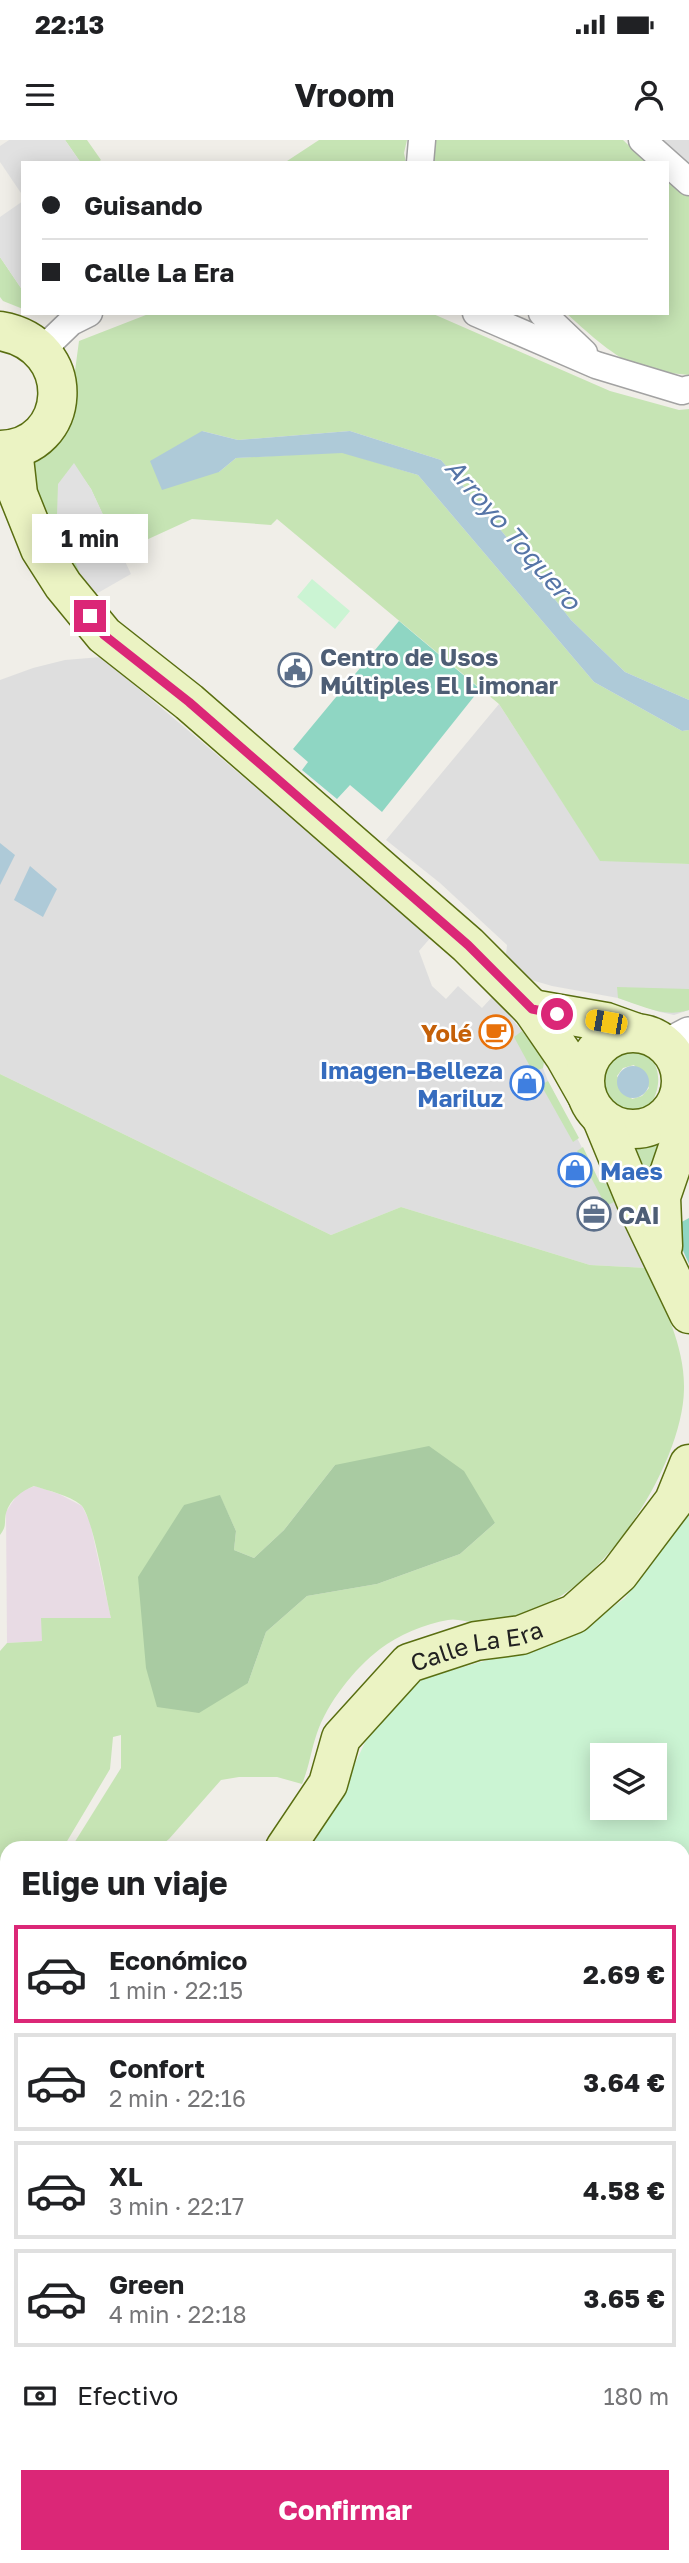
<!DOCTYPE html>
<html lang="es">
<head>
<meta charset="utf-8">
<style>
	body { margin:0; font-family:"Golos Text",sans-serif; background:#f6f6f6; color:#202124; height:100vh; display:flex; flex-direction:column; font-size:26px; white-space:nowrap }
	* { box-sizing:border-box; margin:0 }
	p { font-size:23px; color:#757577 }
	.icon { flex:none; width:38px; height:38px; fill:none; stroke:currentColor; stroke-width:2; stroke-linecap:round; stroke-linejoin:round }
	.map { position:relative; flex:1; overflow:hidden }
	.drawer { position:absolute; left:0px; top:1701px; width:690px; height:723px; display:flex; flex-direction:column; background:#fff; border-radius:21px 21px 0 0; box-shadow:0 4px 18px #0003 }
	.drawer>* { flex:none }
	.hud { position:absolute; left:21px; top:21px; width:648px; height:154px; border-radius:0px; box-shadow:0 4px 18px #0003; display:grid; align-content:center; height:154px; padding:0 21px; background:#fff }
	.buttons { position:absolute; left:590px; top:1603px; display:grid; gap:14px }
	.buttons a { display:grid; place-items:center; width:77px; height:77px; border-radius:0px; background:#fff; box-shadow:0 4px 18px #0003; font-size:35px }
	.end { position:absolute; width:32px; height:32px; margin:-16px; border:9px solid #db2777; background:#fff; box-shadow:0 0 0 4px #fff }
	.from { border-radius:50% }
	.bubble { position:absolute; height:49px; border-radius:0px; background:#fff; box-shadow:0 4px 18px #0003; font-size:23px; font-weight:700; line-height:49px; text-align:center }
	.car { position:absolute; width:21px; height:42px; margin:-21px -10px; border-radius:9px; box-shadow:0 0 5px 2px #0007; background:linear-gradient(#f5c518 24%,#345 0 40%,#f5c518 0 76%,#345 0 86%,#f5c518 0) }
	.hud b { display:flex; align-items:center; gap:24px; height:66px; font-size:26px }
	.hud b+b { border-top:2px solid #e0e0e0 }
	.hud i { width:18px; height:18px; background:#202124 }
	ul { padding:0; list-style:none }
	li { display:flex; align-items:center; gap:21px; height:98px; margin:0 14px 10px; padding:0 7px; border:4px solid #e0e0e0; border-radius:0px }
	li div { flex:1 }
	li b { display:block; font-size:26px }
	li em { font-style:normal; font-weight:700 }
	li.selected { border-color:#db2777 }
	li>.icon { width:63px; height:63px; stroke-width:1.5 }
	h2 { padding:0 21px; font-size:32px; line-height:84px }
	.pay { display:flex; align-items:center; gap:18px; height:77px; padding:0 21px; font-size:26px }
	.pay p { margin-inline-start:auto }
	.primary-button { display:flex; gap:14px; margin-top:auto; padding:14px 21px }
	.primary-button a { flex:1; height:80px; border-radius:0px; background:#db2777; color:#fff; font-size:28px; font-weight:700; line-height:80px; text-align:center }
	.status { display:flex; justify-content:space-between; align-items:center; height:49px; padding:0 35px; background:#fff; direction:ltr }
	.status svg { height:19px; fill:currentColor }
	header { display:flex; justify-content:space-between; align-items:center; height:91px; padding:0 21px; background:#fff; font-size:32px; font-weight:700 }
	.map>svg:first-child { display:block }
	.residential { fill:#dedede }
	.industrial { fill:#e8dbe4 }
	.grass { fill:#c6e4b4; fill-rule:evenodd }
	.forest { fill:#a9cba2 }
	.park { fill:#cbf4d3; fill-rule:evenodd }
	.pitch { fill:#8fd6c3 }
	.parking { fill:#e1e1e1 }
	.plaza { fill:#dedde6 }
	.water { fill:#aecad8 }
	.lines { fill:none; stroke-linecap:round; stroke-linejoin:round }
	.pedestrian-casing { stroke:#a2a2a2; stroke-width:24 }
	.minor-casing { stroke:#a2a2a2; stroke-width:29 }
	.tertiary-casing { stroke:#a2a2a2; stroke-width:36 }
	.secondary-casing { stroke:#596e11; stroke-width:41 }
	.primary-casing { stroke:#8d7211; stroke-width:41 }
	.pedestrian { stroke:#fff; stroke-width:21 }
	.minor { stroke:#fff; stroke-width:26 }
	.tertiary { stroke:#fff; stroke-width:33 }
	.secondary { stroke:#ebf3c3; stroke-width:38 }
	.primary { stroke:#f2dcab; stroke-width:38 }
	.route { stroke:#db2777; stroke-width:9 }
	.labels { text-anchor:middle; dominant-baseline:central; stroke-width:5; stroke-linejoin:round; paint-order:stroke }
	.service-label { font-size:24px; font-weight:bold; fill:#4e5e75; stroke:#fff; text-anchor:start }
	.food-label { font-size:24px; font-weight:bold; fill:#c56008; stroke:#fff; text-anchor:end }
	.shop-label { font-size:24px; font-weight:bold; fill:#366cbe; stroke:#fff; text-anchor:end }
	.street-label { font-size:24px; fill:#212121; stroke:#fff }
	.water-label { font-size:26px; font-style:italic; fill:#5675a7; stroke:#fff }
</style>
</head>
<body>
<div class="status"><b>22:13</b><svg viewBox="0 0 49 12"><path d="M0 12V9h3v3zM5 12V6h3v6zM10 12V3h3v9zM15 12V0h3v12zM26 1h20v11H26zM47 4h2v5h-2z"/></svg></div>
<header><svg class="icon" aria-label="menu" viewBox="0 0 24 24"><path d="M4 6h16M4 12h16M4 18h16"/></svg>Vroom<svg class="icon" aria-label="person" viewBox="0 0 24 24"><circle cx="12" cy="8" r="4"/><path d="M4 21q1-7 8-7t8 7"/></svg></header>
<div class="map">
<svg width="689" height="2423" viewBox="0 0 689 2423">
	<rect width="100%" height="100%" fill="#f0eee8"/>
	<path class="residential" d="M661 0H689V26Z
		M101 517 432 796 419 811 432 846 446 859 458 846 482 868 493 856 522 891 544 921 543 928 548 941 599 1041 609 1045 647 1128 590 1125 401 1067 331 1095 0 934V540L33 528 65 520Z
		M499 564 600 720 689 724V870L674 875 660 872 618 858 552 846 528 839 506 815 507 805 440 743 386 700Z
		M0 2125 7 2134V2206L4 2201 0 2203Z
		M0 2402 7 2406V2417H23L31 2423H0Z
		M91 2417H173L171 2423H89Z
		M183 2417H261L262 2423H180Z
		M273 2417H374V2423H274Z"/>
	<path class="industrial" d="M35 1346 59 1354 82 1366 90 1382 111 1478H42L43 1501 7 1503 6 1372 19 1352Z"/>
	<path class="grass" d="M65 0H87L101 20 97 23H81Z
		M319 0H407L404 13 406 23H284Z
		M433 0H623L647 23H432Z
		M667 42 689 55V235C670 233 652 231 634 224 611 215 585 190 566 173H667Z
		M0 117 23 151V169L3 161 0 157Z
		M151 173H431L610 251 679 270 689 269V560L625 532 571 480 504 394 441 320 350 291 238 300 202 291 219 332 236 318 342 312 418 335 594 542 682 591 689 590V724L600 721 499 564 277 379 271 385 192 379 120 412 91 349 73 324 82 439C60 403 40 368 31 326L68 283 79 201Z
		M617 847 689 849V870C663 878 643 866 618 858Z
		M522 891 544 921 543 928 533 932 514 897Z
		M630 909C689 917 643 1014 606 963 589 940 606 915 630 909ZM634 925 649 948 642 956 632 959 617 936 623 928Z
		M0 934 331 1095 401 1067 590 1125 647 1128C664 1166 685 1207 684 1249 683 1323 606 1443 536 1469 516 1477 495 1481 474 1482 465 1482 456 1478 448 1480 425 1484 398 1495 380 1509 354 1529 328 1562 317 1593 311 1610 309 1628 302 1644L277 1637H239L221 1640 169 1699 158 1708H71L121 1628V1595L113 1597 110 1629 63 1708H7V1819L0 1828V1511L7 1503 42 1501 41 1478H111C106 1457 93 1376 81 1365 69 1355 49 1351 34 1346 22 1351 10 1359 6 1373 4 1383 7 1386 0 1395ZM335 1325 495 1383 460 1414 377 1444 307 1456 266 1492 248 1543 183 1366 220 1356 236 1391 234 1410 254 1418 284 1390Z
		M548 941 579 998 573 1002 541 945Z
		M673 990 648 1069 628 1004C646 1005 658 999 673 990Z
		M583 1007 599 1041 609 1045 616 1061 606 1066 577 1011Z
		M515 2417H670L668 2423H516Z"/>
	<path class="forest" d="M429 1306 464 1331 495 1383 460 1414 377 1444 307 1456 266 1492 248 1543 199 1573 157 1567 146 1528 138 1437 184 1365 220 1355 236 1391 234 1410 254 1418 284 1390 335 1325Z"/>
	<path class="park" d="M312 439 350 471 335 489 297 457Z
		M689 1364V1942L683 1945 682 1708H311L344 1647 377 1577 424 1538 573 1496 625 1458ZM602 1615H654V1668H602Z
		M689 2345V2423H668L670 2417H682L683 2369Z"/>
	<path class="pitch" d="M399 481 480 549 382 672 350 645 337 659 302 630 308 622 293 609Z
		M689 1062V1124L676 1095 678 1084 689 1078Z
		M7 1866V1921L0 1927V1872Z"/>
	<path class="parking" d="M9 0H65L81 23H23V56L0 22V6Z
		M23 61V151L0 117V77Z
		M74 323 91 349 131 434 96 454 82 439 57 375 58 344Z
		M406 2417H436L437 2423H406Z"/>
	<path class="plaza" d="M23 2417H91L89 2423H31Z"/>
	<path class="water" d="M202 291 238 300 350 291 441 320 504 394 571 480 625 532 689 560V590L682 591 594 542 418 335 342 313 236 318 219 332 162 350 150 321Z
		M0 703 15 715 0 745Z
		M30 726 57 749 43 777 14 760Z
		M617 942a16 16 0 1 1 32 0a16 16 0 1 1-32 0Z"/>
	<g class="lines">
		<defs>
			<path id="pedestrian" d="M0 2295 7 2291"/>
			<path id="minor" d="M642 0 689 42
				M420 23 422 0
				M476 173 596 225 682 251 689 249
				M542 173 584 213
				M42 210 71 182 89 173
				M384 2417 385 2423"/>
			<path id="tertiary" d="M666 906 689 894
				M680 930 689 925"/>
			<g id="secondary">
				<path d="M0 191C81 205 72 309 0 310"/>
				<path d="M13 309 18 354 40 409 63 445 104 495 189 562 468 805 532 869 565 917 586 954"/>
				<path d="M532 869 606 882 634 892"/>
				<circle cx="633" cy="941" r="48"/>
				<path d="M602 979 642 1076 689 1174"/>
				<path d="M663 1106 661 1057 679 1004 681 948"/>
				<path id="s1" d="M285 1708 328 1644 341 1598 409 1523 476 1501 521 1495 574 1474 619 1434 674 1361 689 1324"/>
			</g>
			<path id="primary" d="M0 1985 7 1982
				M0 2062 7 2064
				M463 2417 464 2423
				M491 2417 492 2423"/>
		</defs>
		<use href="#pedestrian" class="pedestrian-casing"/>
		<use href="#minor" class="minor-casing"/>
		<use href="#tertiary" class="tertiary-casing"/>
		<use href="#secondary" class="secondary-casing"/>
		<use href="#primary" class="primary-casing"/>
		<use href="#pedestrian" class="pedestrian"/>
		<use href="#minor" class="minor"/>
		<use href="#tertiary" class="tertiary"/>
		<use href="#secondary" class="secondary"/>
		<use href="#primary" class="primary"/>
	</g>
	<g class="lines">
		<path class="route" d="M90 476 104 495 189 562 468 805 532 869 557 874"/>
	</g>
	<defs>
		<symbol id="civic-ring" viewBox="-11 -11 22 22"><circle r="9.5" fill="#fff" stroke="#5c6f8a" stroke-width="1.5"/><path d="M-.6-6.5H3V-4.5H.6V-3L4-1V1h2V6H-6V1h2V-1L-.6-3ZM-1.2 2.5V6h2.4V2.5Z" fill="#5c6f8a"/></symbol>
		<symbol id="cafe-ring" viewBox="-11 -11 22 22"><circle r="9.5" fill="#fff" stroke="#e8710a" stroke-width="1.5"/><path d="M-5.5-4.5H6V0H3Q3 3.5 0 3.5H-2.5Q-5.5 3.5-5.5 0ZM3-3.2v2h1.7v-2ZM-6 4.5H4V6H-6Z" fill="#e8710a"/></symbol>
		<symbol id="shop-ring" viewBox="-11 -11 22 22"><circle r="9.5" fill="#fff" stroke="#3f7fe0" stroke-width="1.5"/><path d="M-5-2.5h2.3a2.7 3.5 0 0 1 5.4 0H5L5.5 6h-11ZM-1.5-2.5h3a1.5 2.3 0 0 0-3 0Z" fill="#3f7fe0"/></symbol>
		<symbol id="office-ring" viewBox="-11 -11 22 22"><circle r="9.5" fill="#fff" stroke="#5c6f8a" stroke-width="1.5"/><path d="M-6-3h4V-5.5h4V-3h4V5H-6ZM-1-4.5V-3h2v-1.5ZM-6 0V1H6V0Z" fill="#5c6f8a"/></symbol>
	</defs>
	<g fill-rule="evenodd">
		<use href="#civic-ring" x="276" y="511" width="38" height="38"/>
		<use href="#cafe-ring" x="477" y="873" width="38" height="38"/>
		<use href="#shop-ring" x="508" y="924" width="38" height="38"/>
		<use href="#shop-ring" x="556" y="1011" width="38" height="38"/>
		<use href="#office-ring" x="575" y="1055" width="38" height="38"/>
	</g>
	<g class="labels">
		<g class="service-label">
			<text x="320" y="516">Centro de Usos<tspan x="320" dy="28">Múltiples El Limonar</tspan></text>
			<text x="618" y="1074">CAI</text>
		</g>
		<g class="food-label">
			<text x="472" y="892">Yolé</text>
		</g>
		<g class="shop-label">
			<text x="503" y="929">Imagen-Belleza<tspan x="503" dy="28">Mariluz</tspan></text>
			<text x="600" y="1030" text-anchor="start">Maes</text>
		</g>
		<g class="street-label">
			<text stroke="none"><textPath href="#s1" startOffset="296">Calle La Era</textPath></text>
		</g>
		<g class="water-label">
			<text transform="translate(513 394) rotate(49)">Arroyo Toquero</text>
		</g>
	</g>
</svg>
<div class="buttons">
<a><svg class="icon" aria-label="layers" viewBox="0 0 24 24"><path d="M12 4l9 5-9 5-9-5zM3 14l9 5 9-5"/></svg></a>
</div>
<i class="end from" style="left:557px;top:874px"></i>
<i class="end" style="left:90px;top:476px"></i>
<div class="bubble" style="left:32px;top:374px;width:116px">1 min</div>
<i class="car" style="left:606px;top:882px;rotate:280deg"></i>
<div class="hud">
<b><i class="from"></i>Guisando</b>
<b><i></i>Calle La Era</b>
</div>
<section class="drawer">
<h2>Elige un viaje</h2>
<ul>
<li class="selected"><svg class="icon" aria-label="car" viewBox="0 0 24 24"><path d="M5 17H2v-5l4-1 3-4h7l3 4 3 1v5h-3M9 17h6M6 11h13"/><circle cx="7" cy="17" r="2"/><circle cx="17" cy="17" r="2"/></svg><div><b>Económico</b><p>1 min · 22:15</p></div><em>2.69 €</em></li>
<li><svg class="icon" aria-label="car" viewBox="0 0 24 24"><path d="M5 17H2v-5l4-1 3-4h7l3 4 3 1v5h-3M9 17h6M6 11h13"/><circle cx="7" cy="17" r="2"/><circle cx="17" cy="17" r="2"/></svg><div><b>Confort</b><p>2 min · 22:16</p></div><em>3.64 €</em></li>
<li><svg class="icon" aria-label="car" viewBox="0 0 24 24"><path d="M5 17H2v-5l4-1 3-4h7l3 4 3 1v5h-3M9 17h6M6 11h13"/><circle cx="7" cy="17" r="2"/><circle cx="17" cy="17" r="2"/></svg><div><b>XL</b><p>3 min · 22:17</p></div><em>4.58 €</em></li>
<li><svg class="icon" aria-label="car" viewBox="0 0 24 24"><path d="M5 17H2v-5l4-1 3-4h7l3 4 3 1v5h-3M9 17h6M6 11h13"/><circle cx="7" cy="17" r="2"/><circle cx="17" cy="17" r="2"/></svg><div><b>Green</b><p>4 min · 22:18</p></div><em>3.65 €</em></li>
</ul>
<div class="pay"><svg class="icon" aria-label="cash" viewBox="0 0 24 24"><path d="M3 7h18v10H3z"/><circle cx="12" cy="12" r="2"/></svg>Efectivo<p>180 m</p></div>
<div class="primary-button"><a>Confirmar</a></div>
</section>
</div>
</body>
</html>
